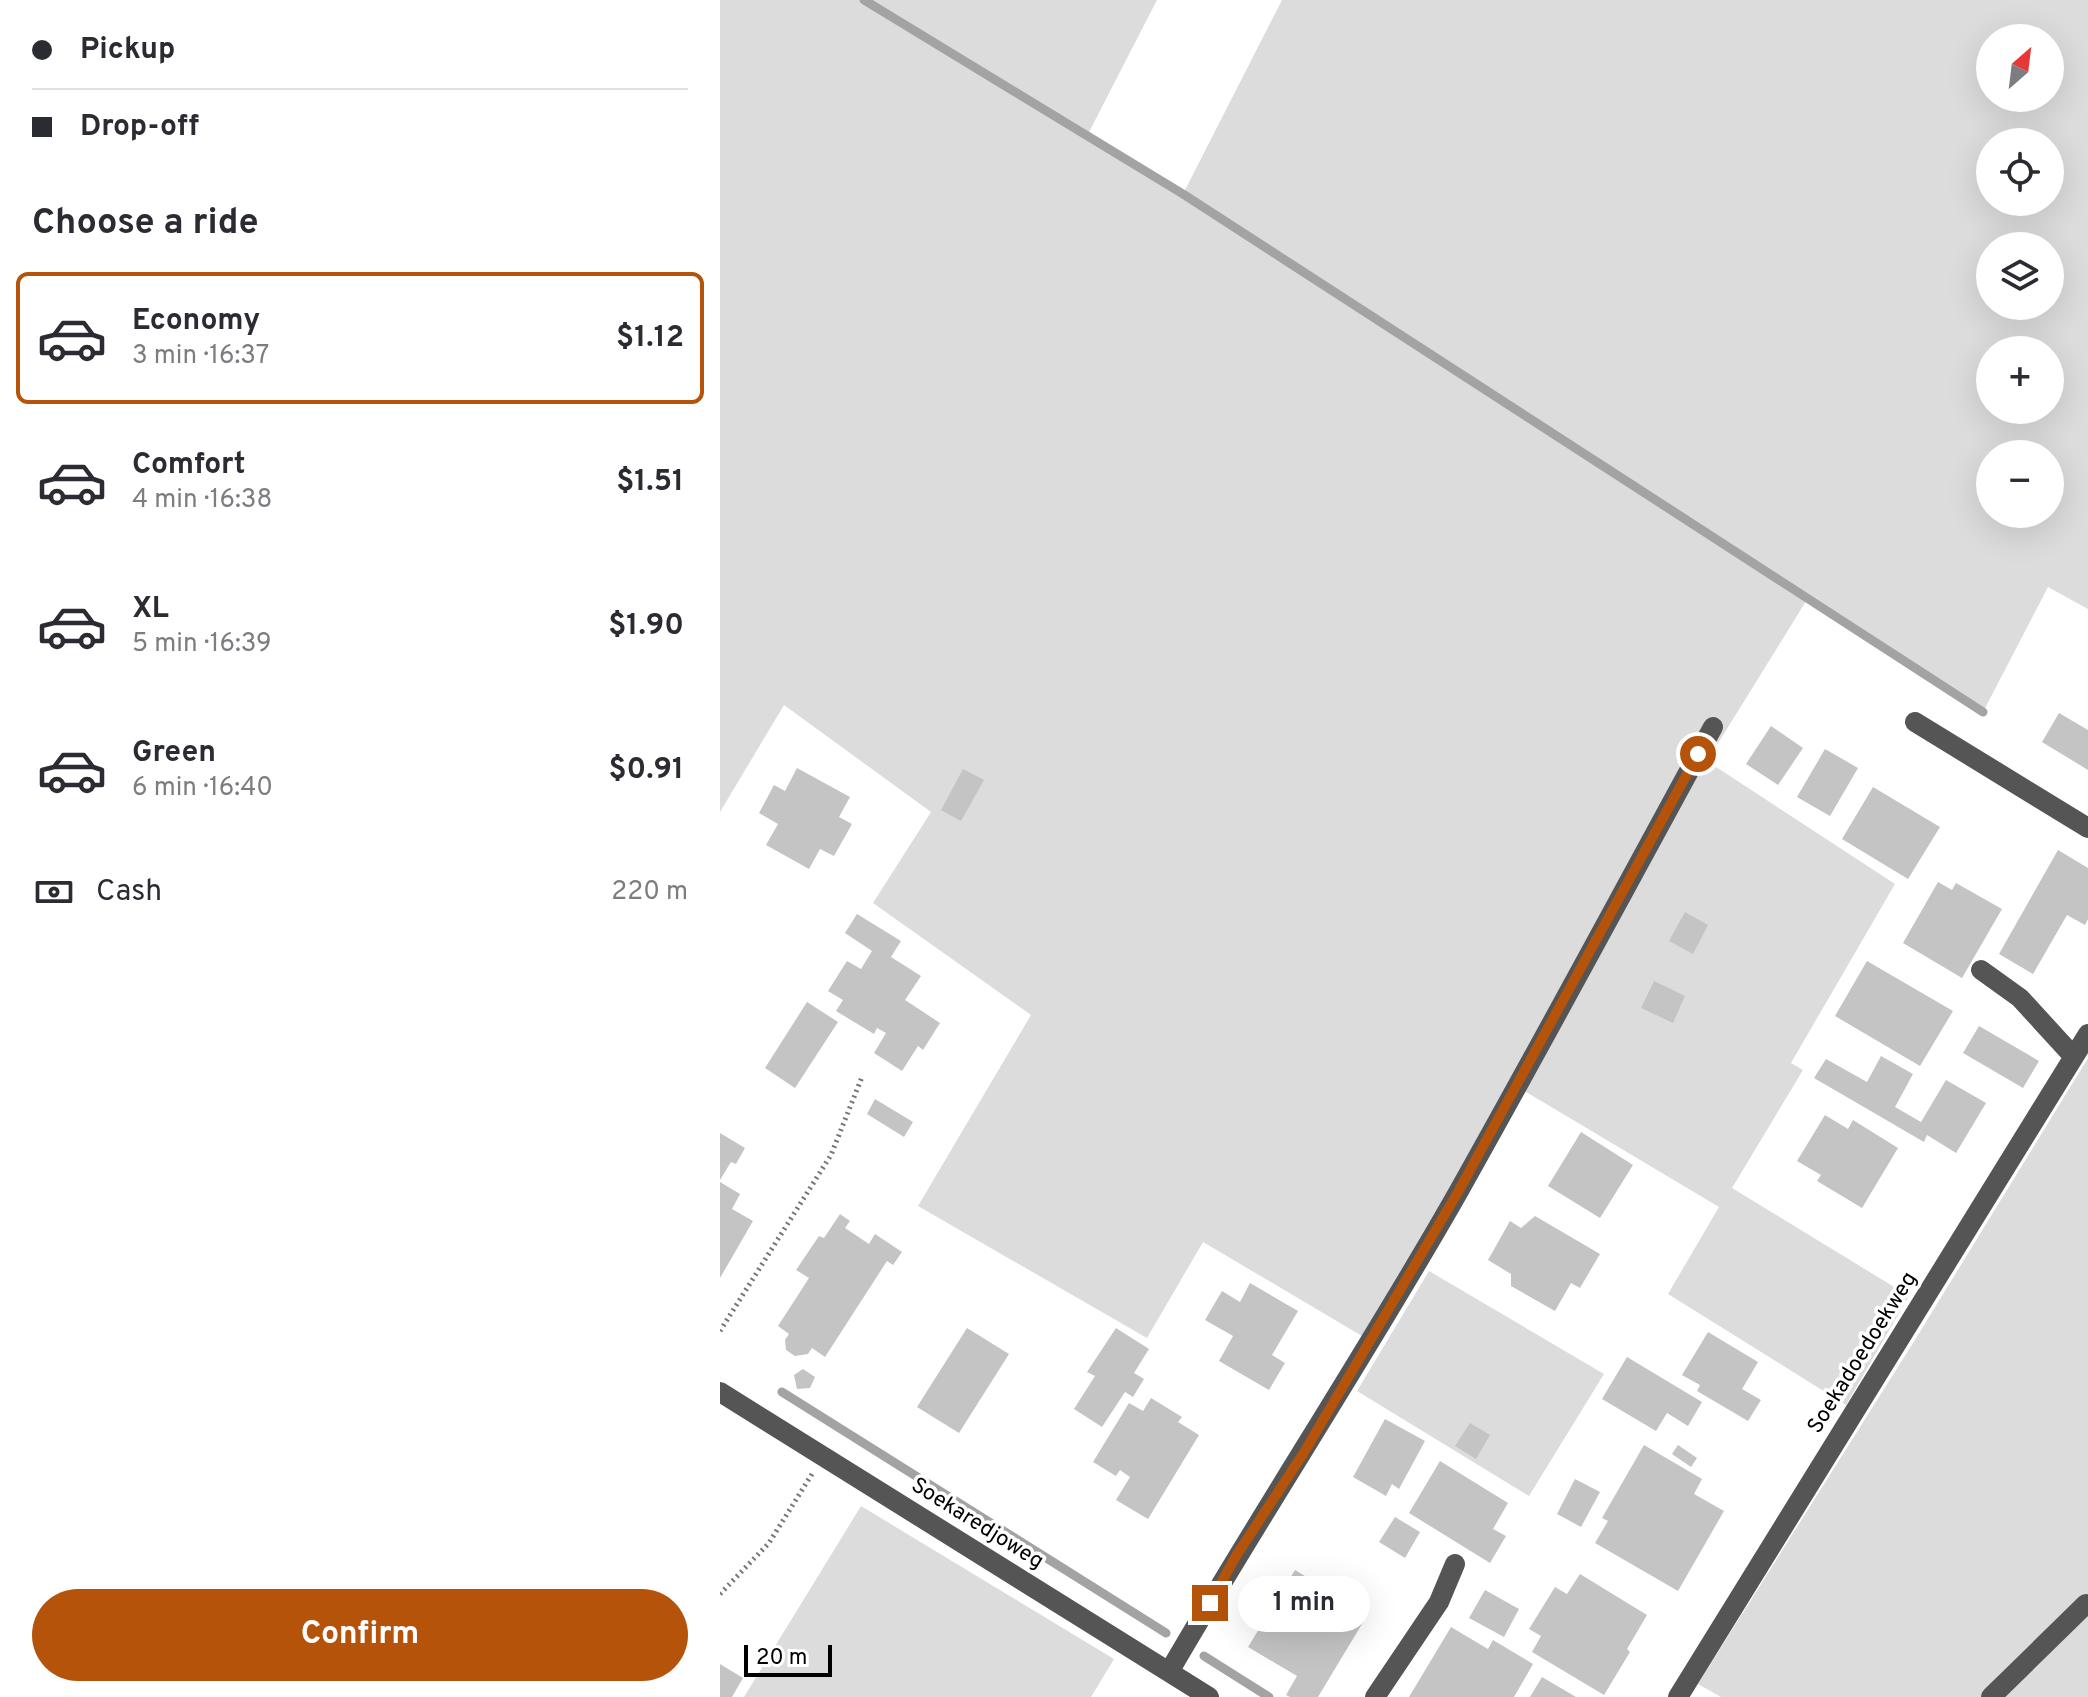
<!DOCTYPE html>
<html lang="en">
<head>
<meta charset="utf-8">
<style>
	body { margin:0; font-family:Overpass,sans-serif; background:#f2f2f3; color:#2b2b33; height:100vh; display:flex; flex-direction:column; font-size:30px; white-space:nowrap }
	* { box-sizing:border-box; margin:0 }
	p { font-size:26px; color:#7c7c81 }
	.icon { flex:none; width:44px; height:44px; fill:none; stroke:currentColor; stroke-width:2; stroke-linecap:round; stroke-linejoin:round }
	.map { position:relative; flex:1; overflow:hidden }
	.panel { display:flex; flex-direction:column; background:#fff; width:720px }
	.panel>* { flex:none }
	.banner { display:grid; align-content:center; height:176px; padding:0 32px; background:#fff }
	.needle { width:52px; rotate:28deg }
	.fabs { position:absolute; left:1256px; top:24px; display:grid; gap:16px }
	.fabs a { display:grid; place-items:center; width:88px; height:88px; border-radius:50%; background:#fff; box-shadow:0 8px 32px #0002; font-size:40px }
	.scale { position:absolute; left:24px; bottom:20px; width:88px; box-sizing:border-box; padding-left:8px; border:4px solid #000; border-top:0; font-size:22px; line-height:28px; white-space:nowrap; color:#000; -webkit-text-stroke:6px #fff; paint-order:stroke }
	.end { position:absolute; width:36px; height:36px; margin:-18px; border:10px solid #b45309; background:#fff; box-shadow:0 0 0 4px #fff }
	.from { border-radius:50% }
	.bubble { position:absolute; height:56px; border-radius:28px; background:#fff; box-shadow:0 8px 32px #0002; font-size:26px; font-weight:700; line-height:56px; text-align:center }
	.banner b { display:flex; align-items:center; gap:28px; height:76px; font-size:30px }
	.banner b+b { border-top:2px solid #e1e1e2 }
	.banner i { width:20px; height:20px; background:#2b2b33 }
	ul { padding:0; list-style:none }
	li { display:flex; align-items:center; gap:24px; height:132px; margin:0 16px 12px; padding:0 16px; border:4px solid transparent; border-radius:12px }
	li div { flex:1 }
	li b { display:block; font-size:30px }
	li em { font-style:normal; font-weight:700 }
	li.selected { border-color:#b45309 }
	li>.icon { width:72px; height:72px; stroke-width:1.5 }
	h2 { padding:0 32px; font-size:36px; line-height:96px }
	.pay { display:flex; align-items:center; gap:20px; height:88px; padding:0 32px; font-size:30px }
	.pay p { margin-inline-start:auto }
	.button { display:flex; gap:16px; margin-top:auto; padding:16px 32px }
	.button a { flex:1; height:92px; border-radius:48px; background:#b45309; color:#fff; font-size:32px; font-weight:700; line-height:92px; text-align:center }
	main { display:flex; flex:1; min-height:0 }
	.map>svg:first-child { display:block }
	.green { fill:#dcdcdc; fill-rule:evenodd }
	.lines { fill:none; stroke-linecap:round; stroke-linejoin:round }
	.stream { stroke:#a3a3a3; stroke-width:9 }
	.building { fill:#c4c4c4 }
	.path { stroke:#777; stroke-width:5; stroke-dasharray:2 4; stroke-linecap:butt }
	.minor { stroke:#555; stroke-width:20 }
	.route { stroke:#b45309; stroke-width:10 }
	.labels { text-anchor:middle; dominant-baseline:central; stroke-width:7; stroke-linejoin:round; paint-order:stroke }
	.street-label { font-size:22px; fill:#000; stroke:#fff }
</style>
</head>
<body>
<main>
<section class="panel">
<div class="banner">
<b><i class="from"></i>Pickup</b>
<b><i></i>Drop-off</b>
</div>
<h2>Choose a ride</h2>
<ul>
<li class="selected"><svg class="icon" aria-label="car" viewBox="0 0 24 24"><path d="M5 17H2v-5l4-1 3-4h7l3 4 3 1v5h-3M9 17h6M6 11h13"/><circle cx="7" cy="17" r="2"/><circle cx="17" cy="17" r="2"/></svg><div><b>Economy</b><p>3 min · 16:37</p></div><em>$1.12</em></li>
<li><svg class="icon" aria-label="car" viewBox="0 0 24 24"><path d="M5 17H2v-5l4-1 3-4h7l3 4 3 1v5h-3M9 17h6M6 11h13"/><circle cx="7" cy="17" r="2"/><circle cx="17" cy="17" r="2"/></svg><div><b>Comfort</b><p>4 min · 16:38</p></div><em>$1.51</em></li>
<li><svg class="icon" aria-label="car" viewBox="0 0 24 24"><path d="M5 17H2v-5l4-1 3-4h7l3 4 3 1v5h-3M9 17h6M6 11h13"/><circle cx="7" cy="17" r="2"/><circle cx="17" cy="17" r="2"/></svg><div><b>XL</b><p>5 min · 16:39</p></div><em>$1.90</em></li>
<li><svg class="icon" aria-label="car" viewBox="0 0 24 24"><path d="M5 17H2v-5l4-1 3-4h7l3 4 3 1v5h-3M9 17h6M6 11h13"/><circle cx="7" cy="17" r="2"/><circle cx="17" cy="17" r="2"/></svg><div><b>Green</b><p>6 min · 16:40</p></div><em>$0.91</em></li>
</ul>
<div class="pay"><svg class="icon" aria-label="cash" viewBox="0 0 24 24"><path d="M3 7h18v10H3z"/><circle cx="12" cy="12" r="2"/></svg>Cash<p>220 m</p></div>
<div class="button"><a>Confirm</a></div>
</section>
<div class="map">
<svg width="1368" height="1697" viewBox="0 0 1368 1697">
	<rect width="100%" height="100%" fill="#fff"/>
	<path class="green" d="M0 0H437L367 136 463 194 562 0H1368V609L1328 587 1263 712 1088 598 987 761 1175 884 1071 1063 1083 1070 1012 1188 1189 1296 1126 1405 948 1294 999 1207 791 1083 642 1336 483 1242 427 1338 198 1206 311 1015 153 903 211 812 64 705 0 812ZM1270 38H1330V98H1270ZM1270 142H1330V202H1270ZM1270 246H1330V306H1270ZM1270 350H1330V410H1270ZM1270 454H1330V514H1270Z
		M1368 1058V1697H1001L978 1684 1193 1343Z
		M709 1271 884 1374 809 1496 637 1391Z
		M141 1506 394 1659 371 1697H24Z"/>
	<g class="lines">
		<path class="stream" d="M144 0 463 194 1263 712
			M62 1392 446 1633
			M484 1656 549 1697"/>
	</g>
	<path class="building" d="M1339 713 1368 730V770L1322 742Z
		M1051 726 1083 748 1058 785 1026 764Z
		M1105 749 1138 768 1110 816 1077 797Z
		M77 768 130 797 119 817 132 824 114 856 100 849 89 869 46 845 58 824 39 813 54 785 65 791Z
		M243 769 264 780 241 821 221 810Z
		M1153 787 1220 827 1188 879 1122 839Z
		M1338 850 1368 868V919L1365 925 1347 915 1313 974 1279 954Z
		M1218 882 1232 890 1236 883 1282 909 1242 978 1183 943Z
		M965 912 988 925 973 954 949 941Z
		M137 914 181 941 171 957 201 976 185 1000 220 1023 203 1050 198 1046 182 1071 154 1053 166 1033 157 1028 154 1034 116 1011 123 1000 108 991 127 961 141 969 152 951 125 933Z
		M1147 961 1233 1011 1200 1066 1115 1016Z
		M934 981 965 996 953 1023 921 1008Z
		M87 1002 118 1022 75 1088 45 1068Z
		M1259 1026 1319 1061 1303 1088 1243 1053Z
		M1161 1056 1193 1074 1175 1107 1201 1122 1226 1080 1266 1103 1236 1153 1207 1135 1204 1142 1094 1078 1106 1059 1147 1082Z
		M155 1099 193 1122 184 1137 147 1114Z
		M1105 1115 1128 1129 1133 1120 1178 1148 1142 1208 1097 1181 1101 1175 1077 1161Z
		M861 1132 913 1165 880 1218 828 1186Z
		M0 1133 25 1148 16 1164 11 1162 0 1180Z
		M0 1182 20 1194 12 1209 33 1221 0 1278Z
		M120 1214 130 1221 125 1228 149 1244 155 1234 182 1252 173 1265 167 1261 105 1357 92 1348 88 1354 75 1356 66 1350 65 1340 69 1334 58 1326 89 1278 76 1270 99 1236 104 1238Z
		M815 1216 880 1254 860 1288 851 1283 835 1311 791 1286V1274L768 1260 790 1221 801 1228Z
		M530 1283 578 1311 552 1355 565 1363 549 1390 499 1361 513 1336 485 1320 502 1291 520 1302Z
		M247 1328 289 1354 239 1433 197 1407Z
		M396 1328 429 1349 414 1373 424 1379 413 1397 405 1392 382 1427 354 1409 375 1376 367 1372Z
		M988 1332 1038 1362 1022 1389 1041 1400 1028 1421 977 1391 980 1385 962 1375Z
		M907 1357 982 1402 968 1426 947 1413 936 1431 882 1399Z
		M83 1369 95 1377 90 1388 77 1389 74 1375Z
		M431 1398 462 1417 458 1422 479 1435 428 1519 396 1500 410 1477 400 1470 396 1476 373 1462 409 1403 423 1411Z
		M665 1419 705 1441 679 1489 672 1484 666 1496 633 1477Z
		M750 1423 770 1435 756 1459 735 1446Z
		M924 1445 982 1479 974 1494 1004 1511 958 1591 875 1543 888 1521 882 1518Z
		M958 1445 977 1458 971 1467 952 1454Z
		M720 1461 788 1503 773 1529 786 1536 770 1563 689 1513Z
		M855 1479 880 1492 861 1527 837 1514Z
		M675 1517 700 1532 685 1558 659 1542Z
		M575 1570 648 1614 598 1697H570L566 1695 577 1676 528 1647Z
		M860 1574 927 1615 907 1649 910 1652 884 1695 812 1652 821 1636 809 1629 835 1587 847 1594Z
		M765 1590 799 1609 784 1637 749 1618Z
		M731 1627 768 1649 773 1640 813 1664 794 1697H689Z
		M0 1664 23 1678 12 1697H0Z
		M822 1677 856 1697H810Z"/>
	<g class="lines">
		<path class="path" d="M0 1331 111 1155 142 1077
			M0 1594 49 1543 92 1474"/>
		<path class="minor" d="M1195 722 1368 828
			M1261 970 1300 998 1354 1057
			M0 1392 489 1697
			M449 1672C543 1510 647 1353 740 1189 826 1036 909 881 993 727
			M655 1697 719 1602 735 1564
			M958 1697 1368 1034
			M1271 1697 1366 1604"/>
	</g>
	<g class="lines">
		<path class="route" d="M490 1603 516 1556 583 1454 738 1192 978 754"/>
	</g>
	<g class="labels">
		<g class="street-label">
			<text transform="translate(1143 1353) rotate(-58)">Soekadoedoekweg</text>
			<text transform="translate(257 1524) rotate(32)">Soekaredjoweg</text>
		</g>
	</g>
</svg>
<div class="fabs">
<a><svg class="needle" viewBox="-14 -14 28 28"><path d="M0-13l5 13h-10z" fill="#e53935"/><path d="M0 13l5-13h-10z" fill="#7c7c81"/></svg></a>
<a><svg class="icon" aria-label="locate" viewBox="0 0 24 24"><circle cx="12" cy="12" r="6"/><path d="M12 2v4M12 18v4M2 12h4M18 12h4"/></svg></a>
<a><svg class="icon" aria-label="layers" viewBox="0 0 24 24"><path d="M12 4l9 5-9 5-9-5zM3 14l9 5 9-5"/></svg></a>
<a>+</a>
<a>−</a>
</div>
<div class="scale">20 m</div>
<i class="end from" style="left:978px;top:754px"></i>
<i class="end" style="left:490px;top:1603px"></i>
<div class="bubble" style="left:518px;top:1576px;width:132px">1 min</div>
</div>
</main>
</body>
</html>
